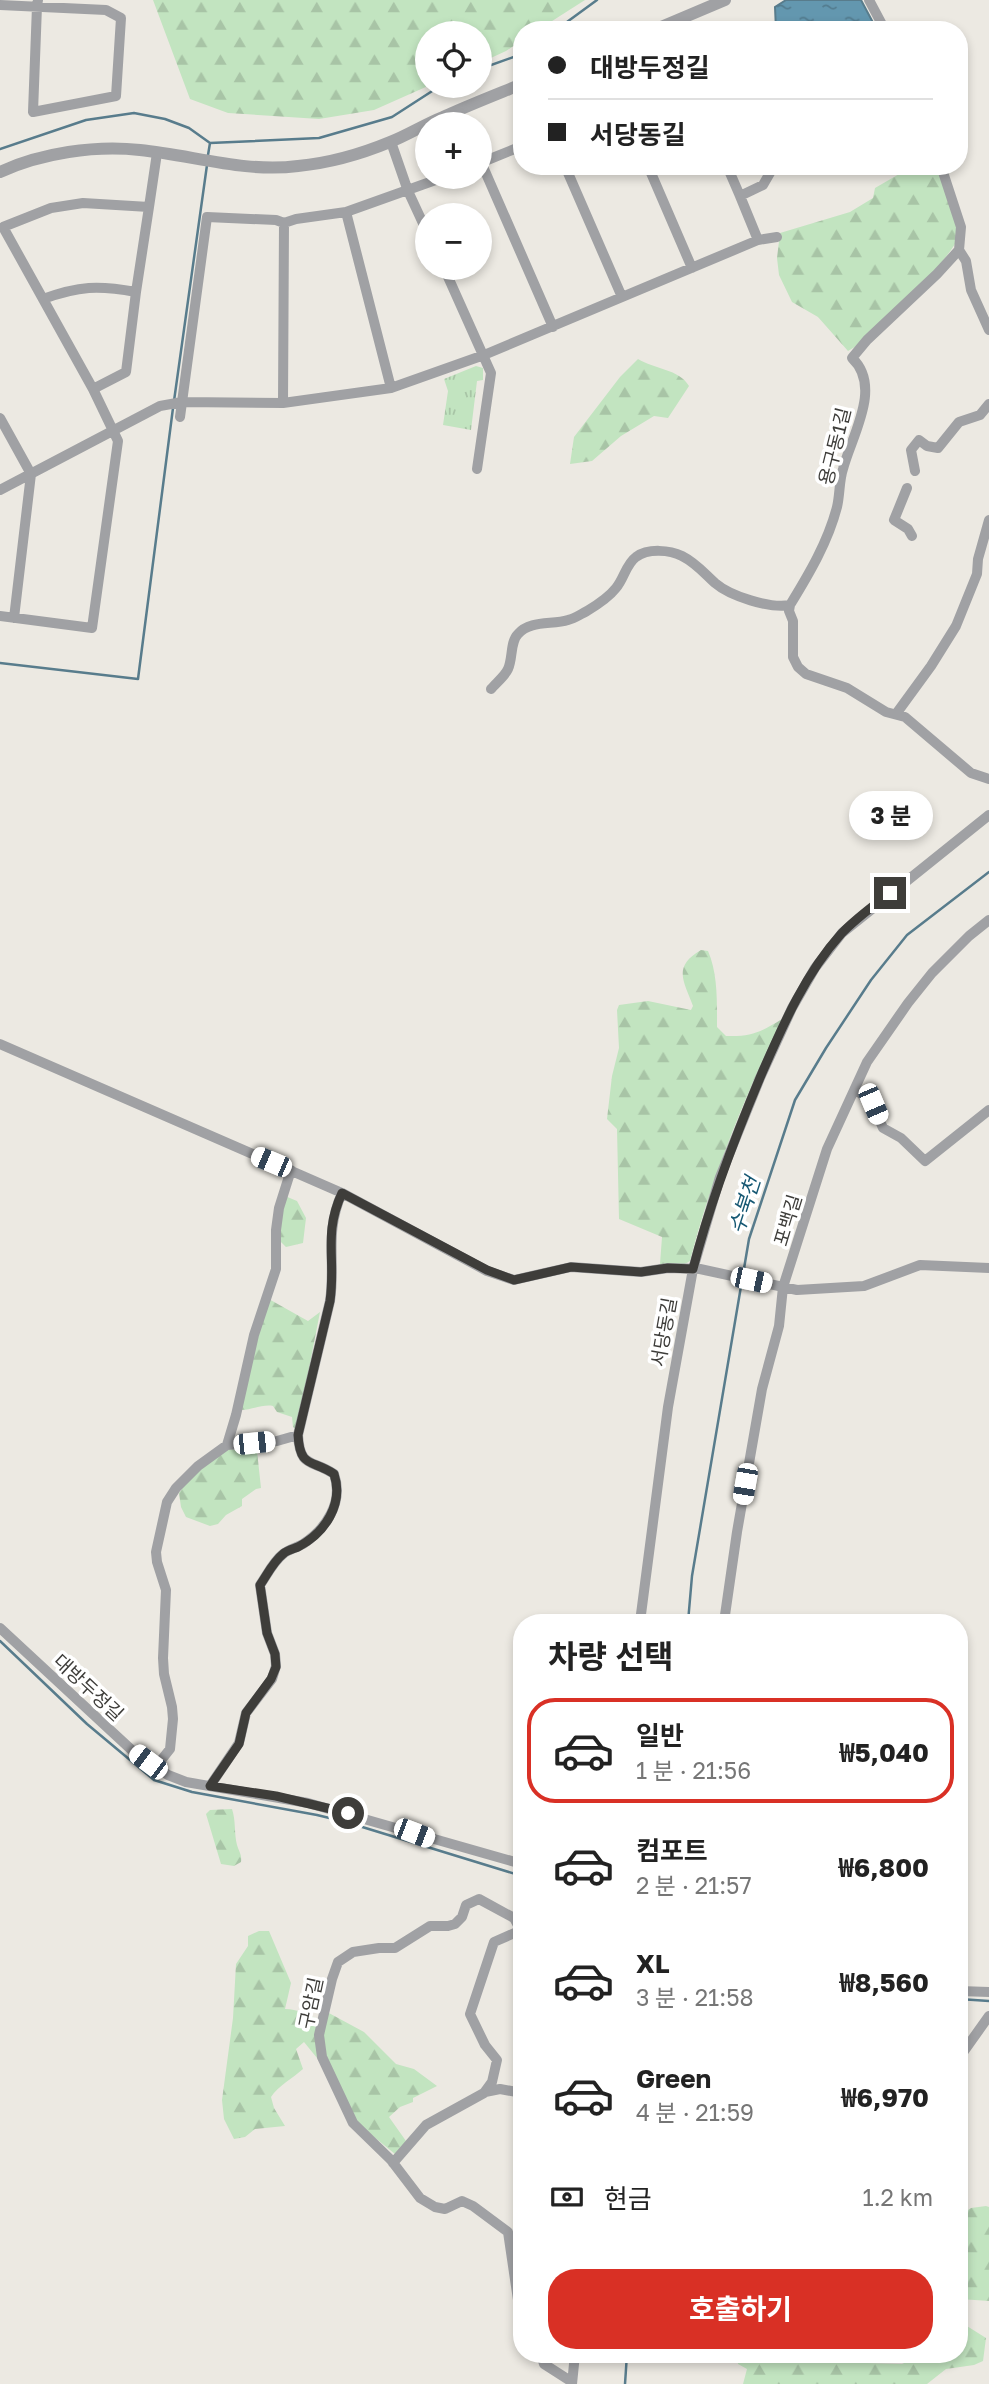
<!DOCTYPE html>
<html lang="ko">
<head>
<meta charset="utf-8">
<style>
	body { margin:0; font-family:"Golos Text","Noto Sans KR",sans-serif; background:#f6f6f6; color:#222; height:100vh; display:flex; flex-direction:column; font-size:26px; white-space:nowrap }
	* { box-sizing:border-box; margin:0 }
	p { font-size:23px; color:#767676 }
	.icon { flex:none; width:38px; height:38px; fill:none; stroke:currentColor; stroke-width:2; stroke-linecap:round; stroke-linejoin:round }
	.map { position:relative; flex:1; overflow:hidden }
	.side { position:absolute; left:513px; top:1614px; width:455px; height:749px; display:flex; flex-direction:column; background:#fff; border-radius:28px; box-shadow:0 4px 10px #0003 }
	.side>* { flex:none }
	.guide { position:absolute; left:513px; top:21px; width:455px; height:154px; border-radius:28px; box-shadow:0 4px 10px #0003; display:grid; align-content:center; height:154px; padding:0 35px; background:#fff }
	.fabs { position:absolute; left:415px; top:21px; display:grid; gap:14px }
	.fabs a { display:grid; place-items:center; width:77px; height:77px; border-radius:50%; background:#fff; box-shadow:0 4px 10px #0003; font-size:35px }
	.end { position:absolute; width:32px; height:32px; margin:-16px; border:9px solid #3e3d3a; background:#fff; box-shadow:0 0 0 4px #fff }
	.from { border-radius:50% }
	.bubble { position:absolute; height:49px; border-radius:24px; background:#fff; box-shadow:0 4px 10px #0003; font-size:23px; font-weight:700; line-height:49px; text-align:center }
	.car { position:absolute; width:21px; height:42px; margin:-21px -10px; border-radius:9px; box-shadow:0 0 5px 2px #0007; background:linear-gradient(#fff 24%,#345 0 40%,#fff 0 76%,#345 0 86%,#fff 0) }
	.guide b { display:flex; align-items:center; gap:24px; height:66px; font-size:26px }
	.guide b+b { border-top:2px solid #e0e0e0 }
	.guide i { width:18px; height:18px; background:#222 }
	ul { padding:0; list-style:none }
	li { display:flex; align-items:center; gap:21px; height:105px; margin:0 14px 10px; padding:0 21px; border:4px solid transparent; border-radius:28px }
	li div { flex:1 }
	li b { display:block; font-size:26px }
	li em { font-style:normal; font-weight:700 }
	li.current { border-color:#d93025 }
	li>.icon { width:63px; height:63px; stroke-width:1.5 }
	h2 { padding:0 35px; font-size:32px; line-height:84px }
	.pay { display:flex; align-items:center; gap:18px; height:77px; padding:0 35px; font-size:26px }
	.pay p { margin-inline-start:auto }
	.cta { display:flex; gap:14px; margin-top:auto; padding:14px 35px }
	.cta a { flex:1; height:80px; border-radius:28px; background:#d93025; color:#fff; font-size:28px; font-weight:700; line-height:80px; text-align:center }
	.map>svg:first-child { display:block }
	.grass { fill:url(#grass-tufts) }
	.forest { fill:url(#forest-firs) }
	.water { fill:url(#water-ripples); stroke:#587c8c; stroke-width:2 }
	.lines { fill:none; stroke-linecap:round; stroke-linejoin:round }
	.stream { stroke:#587c8c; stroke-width:2.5 }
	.minor { stroke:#a0a1a4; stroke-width:10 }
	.tertiary { stroke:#a0a1a4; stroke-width:12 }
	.route { stroke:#3e3d3a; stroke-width:9 }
	.labels { text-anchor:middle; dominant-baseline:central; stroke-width:7; stroke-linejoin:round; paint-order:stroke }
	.street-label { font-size:19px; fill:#3e3d3a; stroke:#fff }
	.water-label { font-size:21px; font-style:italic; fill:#165873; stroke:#fff }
</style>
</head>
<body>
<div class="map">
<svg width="989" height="2384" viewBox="0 0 989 2384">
	<defs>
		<pattern id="grass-tufts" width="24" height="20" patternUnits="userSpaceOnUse" patternTransform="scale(1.75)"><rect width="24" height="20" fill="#c2e4c0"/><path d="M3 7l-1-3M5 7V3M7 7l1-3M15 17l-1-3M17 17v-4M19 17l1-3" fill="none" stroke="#a8c4a6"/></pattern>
		<pattern id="forest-firs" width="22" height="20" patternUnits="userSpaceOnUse" patternTransform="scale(1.75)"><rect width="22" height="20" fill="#c2e4c0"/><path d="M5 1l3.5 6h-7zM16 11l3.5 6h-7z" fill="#a8c4a6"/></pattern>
		<pattern id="water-ripples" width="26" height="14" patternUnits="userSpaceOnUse" patternTransform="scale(1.75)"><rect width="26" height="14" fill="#6397af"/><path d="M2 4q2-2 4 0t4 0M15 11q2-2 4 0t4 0" fill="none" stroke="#537c8f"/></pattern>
	</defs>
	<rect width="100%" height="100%" fill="#ece9e2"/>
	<path class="grass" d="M476 366 483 368V380L477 381 471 430 443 425 448 391 444 379Z"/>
	<path class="forest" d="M153 0H585L538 30H522L521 41 506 51 480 63V33H427L428 86 374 110 319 119 228 113 190 99Z
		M913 166H937L961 234C937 277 893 311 858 345L848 351 818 317 792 302 779 275 777 258 780 233 850 212 873 198 875 188Z
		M638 359C654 369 679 369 689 386L668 418 654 416 621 436 592 461 570 464 574 437 620 377Z
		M701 950 708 951C718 974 717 1002 717 1027L726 1036C751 1037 761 1032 782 1019 745 1096 711 1178 690 1261 680 1268 672 1265 660 1264L662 1237 619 1219 617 1129 607 1119 612 1076 619 1048 617 1010 619 1005 648 1001 691 1010 693 1006C684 981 672 967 701 950Z
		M285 1196 297 1201 306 1218 303 1243 286 1247 279 1240Z
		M267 1298 308 1321 320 1312 297 1430 293 1427 292 1417 277 1412 273 1406C263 1404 252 1410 241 1410Z
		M226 1449 257 1451 261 1488 256 1489 242 1499V1506L226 1515 218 1524 210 1526 186 1517 181 1507 179 1493 188 1480Z
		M232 1809C236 1821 234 1833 237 1845 239 1852 242 1854 241 1862L234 1866 221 1864 206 1814 210 1810Z
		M259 1931H269L291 1983 285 2009C298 2009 306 2015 319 2019L327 2012 364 2032 396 2064 414 2069 437 2086 413 2098V2102L400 2107 389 2117 406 2141 401 2150 395 2154 357 2123 317 2058 304 2042 296 2049 303 2069C293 2078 278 2086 271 2097L274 2108 285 2126 255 2129 245 2137 234 2139 224 2119 222 2100 233 2018 236 1964 248 1946V1936Z
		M986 2206 989 2207V2301L960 2299 959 2220 965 2219V2212L971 2208Z
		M959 2321 986 2338 983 2361 974 2365 946 2369 927 2384H743L747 2369 738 2364 737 2355 745 2354H801L813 2359 843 2361 853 2358 867 2363 902 2364 923 2354H959Z"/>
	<path class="water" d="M786 0H861L877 30H776L775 7Z"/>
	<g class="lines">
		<path class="stream" d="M556 30 597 0
			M480 69 522 54
			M0 149 86 120 134 113 165 119 189 128 210 143 319 138 392 117 440 86
			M208 155 210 143
			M174 401 207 165
			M0 663 138 679 173 408
			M688 1622 692 1576 749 1239 795 1100 826 1048 871 980 907 935 989 872
			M0 1641 87 1724 154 1780 192 1792 317 1815 346 1822 522 1876
			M959 1999 989 2001
			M625 2384 627 2354"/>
		<path class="minor" d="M869 0 885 30
			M0 5 106 10 121 18 116 96 33 112 37 6 38 0
			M391 142 408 191 427 232
			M481 162 553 327
			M480 163 522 146
			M565 166 622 297
			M648 166 692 268
			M727 166 740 196
			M941 166 961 227 959 250 966 261 971 290 989 330
			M149 207 157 153
			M346 212 391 388
			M758 240 740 196 763 185 774 166
			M444 268 491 373 477 469
			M43 299C79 286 98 285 136 292
			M283 403 284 223
			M180 417 207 217 276 220 284 223 296 219 346 212 444 177
			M0 418 31 474 14 618
			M915 471 911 450 919 440 927 446 938 448 959 422 980 415 989 404
			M907 488 894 520 908 529 912 536
			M0 490 160 406 182 402 283 403 391 388 484 355 758 240 777 237
			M790 605C809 574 828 542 837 507 840 495 839 481 843 469 851 437 883 387 852 358L867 340 937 274 959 250
			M0 616 92 628 118 441 93 389 3 227 51 208 83 203 149 207 136 292 126 372 93 389
			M491 689C496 683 505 676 508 669 513 658 510 642 518 634 530 620 552 625 568 620 574 619 581 614 587 611 597 605 609 597 616 588 624 579 626 564 636 557 648 548 670 550 682 556 696 563 704 573 715 583 730 596 770 609 790 605L789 611 793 621V657L798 667 806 674 847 688 886 712 905 717 971 773 989 779
			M896 714 931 666 956 626 977 574 978 559 989 520
			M0 1044 342 1193 487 1271 514 1280 571 1267 641 1272 668 1268 700 1269 797 1290 864 1286 920 1265 989 1268
			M855 1088 873 1105 883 1128 901 1138 925 1161 989 1110
			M227 1445 236 1415 254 1335 276 1269V1230L279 1208 291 1170
			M640 1622 668 1407 693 1269 720 1177 760 1078 792 1008 815 968 842 933 989 815
			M724 1622 737 1532 762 1389 779 1326 783 1287 827 1149 867 1062 908 1003 932 973 969 936 989 920
			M0 1628 136 1754 168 1775 186 1782 308 1803 522 1864
			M155 1768 170 1749 173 1719 172 1707 164 1674 163 1658 166 1590 157 1562 156 1552 167 1502 176 1488 198 1466 227 1445 277 1441 298 1435
			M210 1786 239 1743 246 1713 272 1679 276 1666 275 1654 267 1633 260 1585C267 1575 273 1562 283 1554 289 1549 296 1548 303 1544 326 1529 344 1502 334 1474 312 1459 300 1469 298 1435L330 1301C336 1261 324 1233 342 1193
			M522 1933 514 1918 479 1899 466 1905 462 1917 455 1924 448 1926H430L395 1948H379L353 1952 338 1962 332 1979 319 2035 322 2057 353 2123 391 2160 420 2198 435 2207 445 2209 462 2201 473 2206 508 2232 522 2327
			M959 1991 989 1992
			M959 2058 989 2016
			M485 2092 500 2089 522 2093
			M393 2163 426 2125 484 2093 492 2082 497 2060 485 2045 470 2014 494 1942 519 1931
			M541 2354 544 2364 572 2382
			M572 2384 575 2354"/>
		<path class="tertiary" d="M654 30 725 0
			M0 172C41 153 95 145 140 150 192 155 245 173 298 166 329 163 361 154 390 142 408 135 425 124 443 117 469 105 495 95 522 84"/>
	</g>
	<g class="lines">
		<path class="route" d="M348 1813 276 1796 210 1786 239 1744 246 1713 271 1679 276 1667 275 1654 267 1633 260 1585C267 1575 273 1562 283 1554 287 1550 293 1549 298 1547 325 1533 344 1504 334 1474 312 1459 300 1469 298 1435L330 1301C336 1259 323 1234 342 1193L487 1270 514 1280 571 1267 641 1272 668 1268 693 1269C710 1202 735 1137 762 1073 783 1025 805 974 841 934 855 919 873 906 890 893"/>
	</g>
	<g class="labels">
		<g class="street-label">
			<text transform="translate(834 446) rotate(-76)">용구동1길</text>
			<text transform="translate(787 1220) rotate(-73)">포백길</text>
			<text transform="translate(663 1332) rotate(-80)">서당동길</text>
			<text transform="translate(89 1687) rotate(43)">대방두정길</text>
			<text transform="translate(310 2003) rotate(-78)">구암길</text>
		</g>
		<g class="water-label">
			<text transform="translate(744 1205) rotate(-72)">수북천</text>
		</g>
	</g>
</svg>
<div class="fabs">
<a><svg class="icon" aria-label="locate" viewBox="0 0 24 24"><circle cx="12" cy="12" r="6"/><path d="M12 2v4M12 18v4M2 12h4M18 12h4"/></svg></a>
<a>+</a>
<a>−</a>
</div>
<i class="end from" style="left:348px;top:1813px"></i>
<i class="end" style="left:890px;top:893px"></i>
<div class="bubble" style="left:849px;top:791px;width:84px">3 분</div>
<i class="car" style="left:873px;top:1104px;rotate:157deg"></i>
<i class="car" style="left:271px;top:1162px;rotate:293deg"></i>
<i class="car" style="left:751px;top:1280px;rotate:102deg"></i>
<i class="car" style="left:254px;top:1443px;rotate:84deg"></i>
<i class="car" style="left:745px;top:1484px;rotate:190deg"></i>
<i class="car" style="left:148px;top:1762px;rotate:307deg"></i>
<i class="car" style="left:414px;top:1833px;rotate:111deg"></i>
<div class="guide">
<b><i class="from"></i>대방두정길</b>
<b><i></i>서당동길</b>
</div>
<section class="side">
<h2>차량 선택</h2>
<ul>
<li class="current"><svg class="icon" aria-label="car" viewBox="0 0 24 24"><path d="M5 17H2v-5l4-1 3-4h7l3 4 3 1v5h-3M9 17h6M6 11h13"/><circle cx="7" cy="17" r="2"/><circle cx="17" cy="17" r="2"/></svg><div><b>일반</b><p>1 분 · 21:56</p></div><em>₩5,040</em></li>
<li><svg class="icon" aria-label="car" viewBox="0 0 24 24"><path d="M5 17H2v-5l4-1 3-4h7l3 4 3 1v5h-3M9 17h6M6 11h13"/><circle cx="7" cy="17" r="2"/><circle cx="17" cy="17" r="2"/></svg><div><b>컴포트</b><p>2 분 · 21:57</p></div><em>₩6,800</em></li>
<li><svg class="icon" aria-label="car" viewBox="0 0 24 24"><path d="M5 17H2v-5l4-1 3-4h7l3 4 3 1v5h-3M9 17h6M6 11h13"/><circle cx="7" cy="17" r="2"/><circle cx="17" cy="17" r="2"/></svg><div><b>XL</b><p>3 분 · 21:58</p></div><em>₩8,560</em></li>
<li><svg class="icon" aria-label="car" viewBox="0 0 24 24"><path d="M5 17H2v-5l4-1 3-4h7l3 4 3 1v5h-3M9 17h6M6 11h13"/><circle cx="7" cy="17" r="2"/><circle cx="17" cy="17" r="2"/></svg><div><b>Green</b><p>4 분 · 21:59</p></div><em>₩6,970</em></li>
</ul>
<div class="pay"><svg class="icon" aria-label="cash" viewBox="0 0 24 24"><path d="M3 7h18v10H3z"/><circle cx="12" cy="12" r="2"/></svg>현금<p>1.2 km</p></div>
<div class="cta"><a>호출하기</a></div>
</section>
</div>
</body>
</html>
